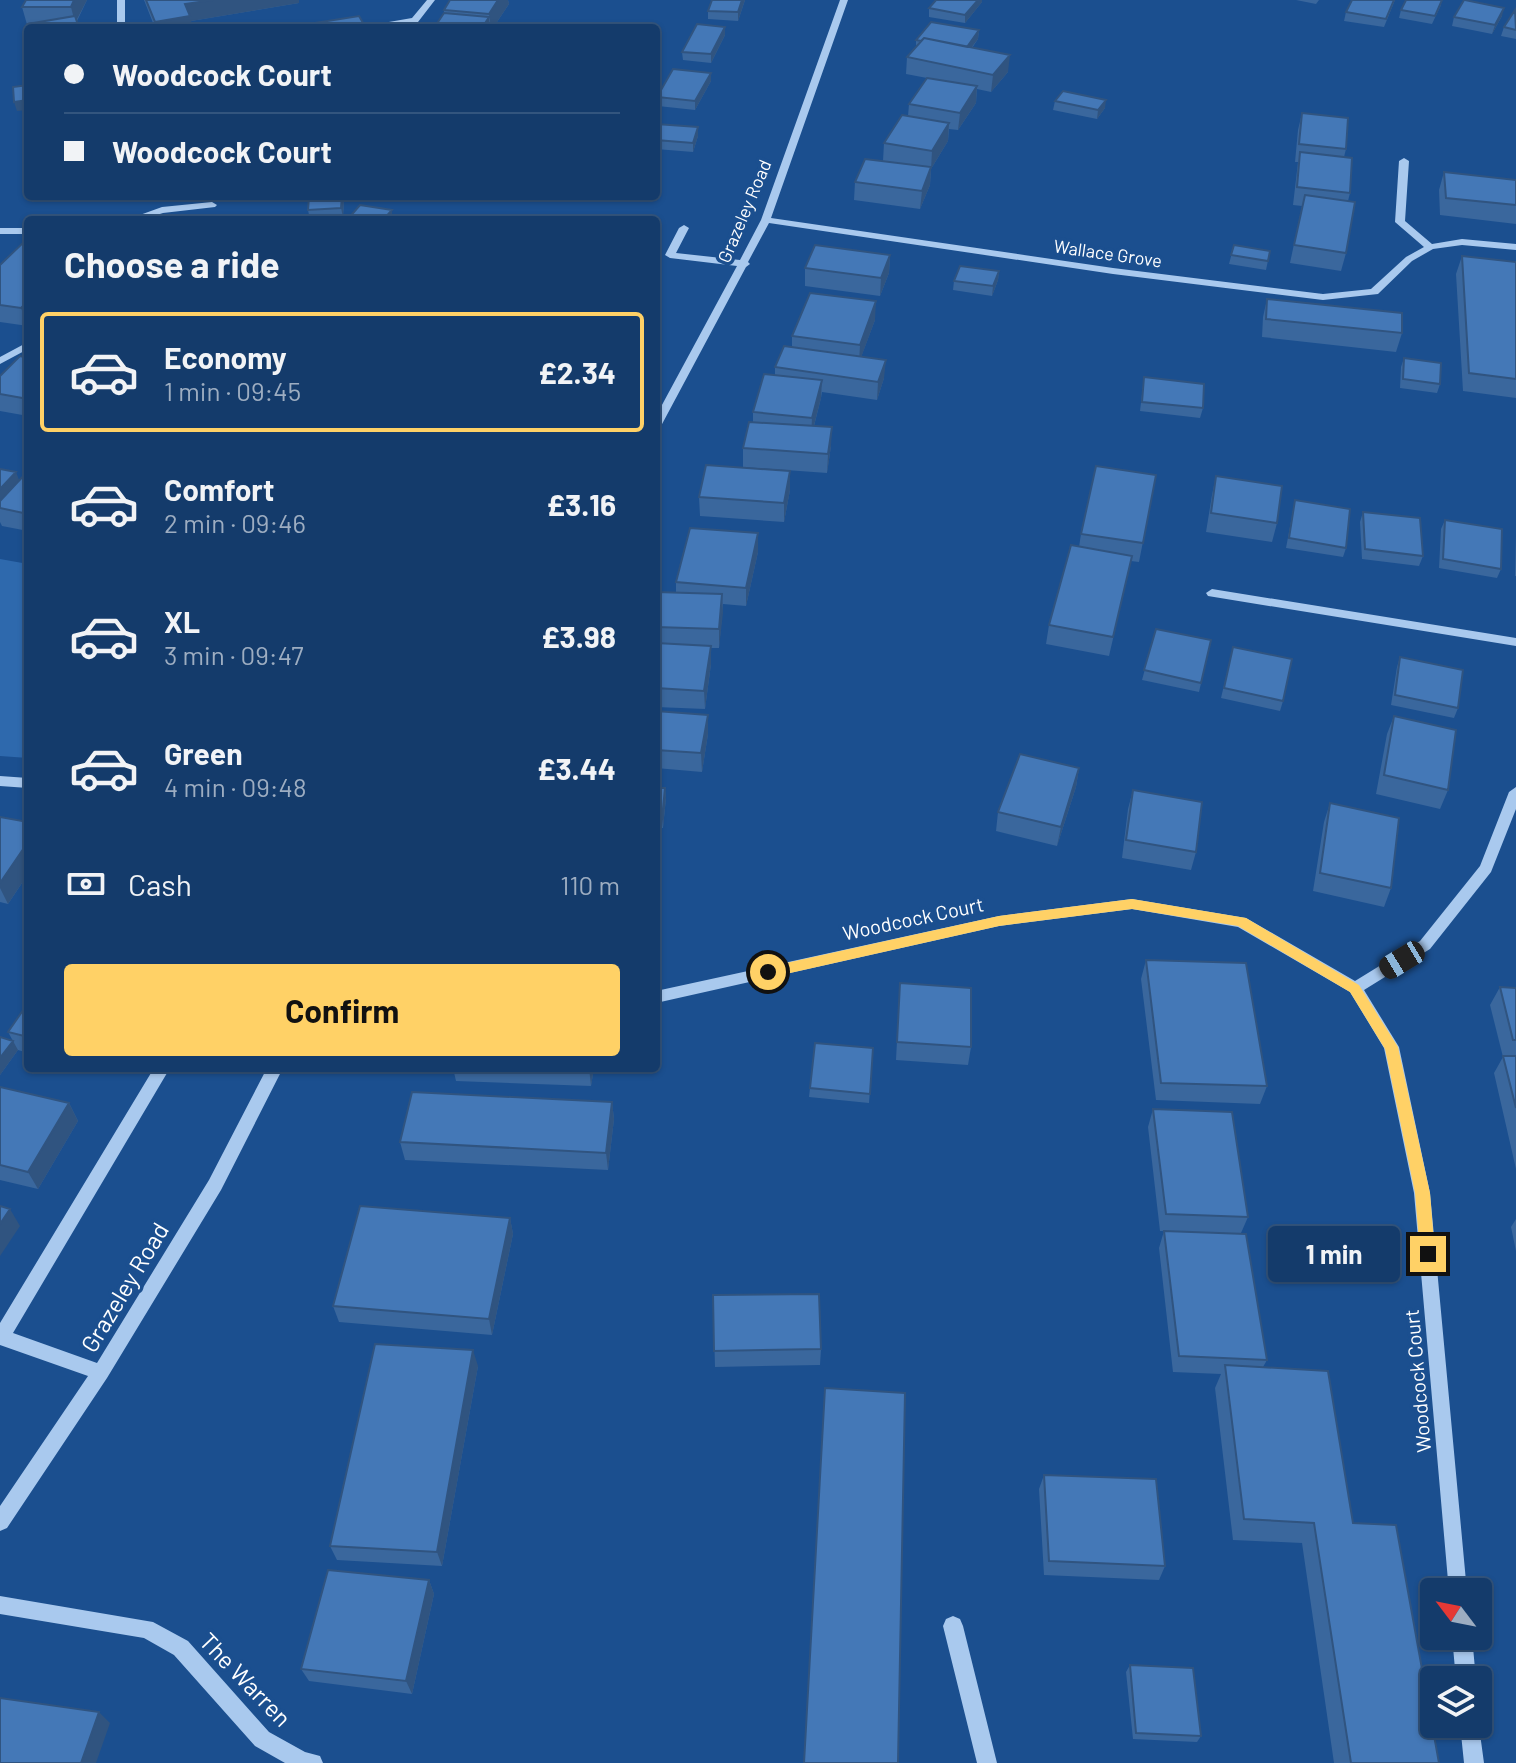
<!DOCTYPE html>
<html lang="en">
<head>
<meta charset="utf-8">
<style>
	body { margin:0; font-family:Barlow,sans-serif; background:#214673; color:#f1f3f6; height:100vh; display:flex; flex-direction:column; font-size:30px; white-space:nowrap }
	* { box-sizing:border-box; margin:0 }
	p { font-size:26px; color:#9dadc1 }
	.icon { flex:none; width:44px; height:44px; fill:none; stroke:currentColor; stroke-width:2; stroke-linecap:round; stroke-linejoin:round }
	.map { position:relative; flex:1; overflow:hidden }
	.drawer { position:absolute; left:24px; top:216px; width:636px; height:856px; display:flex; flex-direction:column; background:#143b6b; border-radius:8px; box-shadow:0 2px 6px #0004,0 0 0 2px #33557e }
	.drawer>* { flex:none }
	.hud { position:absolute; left:24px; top:24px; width:636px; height:176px; border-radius:8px; box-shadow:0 2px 6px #0004,0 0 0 2px #33557e; display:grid; align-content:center; height:176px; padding:0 40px; background:#143b6b }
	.needle { width:52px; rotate:302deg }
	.fabs { position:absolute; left:1420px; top:1578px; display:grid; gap:16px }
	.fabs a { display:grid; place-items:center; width:72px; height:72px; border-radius:8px; background:#143b6b; box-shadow:0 2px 6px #0004,0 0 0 2px #33557e; font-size:40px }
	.end { position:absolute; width:36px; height:36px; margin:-18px; border:10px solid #ffd166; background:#111; box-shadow:0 0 0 4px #111 }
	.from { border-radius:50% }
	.bubble { position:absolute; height:56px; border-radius:8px; background:#143b6b; box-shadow:0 2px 6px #0004,0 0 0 2px #33557e; font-size:26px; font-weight:700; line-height:56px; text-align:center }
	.car { position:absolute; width:24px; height:48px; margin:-24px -12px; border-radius:10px; box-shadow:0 0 6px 2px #0007; background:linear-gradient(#222 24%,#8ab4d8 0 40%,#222 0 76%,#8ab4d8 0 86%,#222 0) }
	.hud b { display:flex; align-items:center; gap:28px; height:76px; font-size:30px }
	.hud b+b { border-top:2px solid #33557e }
	.hud i { width:20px; height:20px; background:#f1f3f6 }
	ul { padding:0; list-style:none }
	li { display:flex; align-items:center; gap:24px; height:120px; margin:0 16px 12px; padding:0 24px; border:4px solid transparent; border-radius:8px }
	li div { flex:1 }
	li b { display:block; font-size:30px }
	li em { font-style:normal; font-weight:700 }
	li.active { border-color:#ffd166 }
	li>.icon { width:72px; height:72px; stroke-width:1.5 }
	h2 { padding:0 40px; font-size:36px; line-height:96px }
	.pay { display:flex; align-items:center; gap:20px; height:88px; padding:0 40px; font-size:30px }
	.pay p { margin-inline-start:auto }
	.action { display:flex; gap:16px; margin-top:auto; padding:16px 40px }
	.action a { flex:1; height:92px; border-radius:8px; background:#ffd166; color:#111; font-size:32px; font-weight:700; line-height:92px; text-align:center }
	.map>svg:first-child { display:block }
	.green { fill:#2e69ad }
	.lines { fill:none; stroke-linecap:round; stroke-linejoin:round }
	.minor { fill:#a9c9ee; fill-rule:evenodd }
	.wall { fill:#3a679d }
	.shaded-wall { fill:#305480 }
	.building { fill:#4478b7; stroke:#305480; stroke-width:2 }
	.route { fill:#ffd166 }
	.labels { text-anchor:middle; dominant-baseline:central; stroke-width:7; stroke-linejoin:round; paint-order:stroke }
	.far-street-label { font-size:18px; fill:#fff; stroke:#1b4f8f }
	.street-label { font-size:20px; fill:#fff; stroke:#1b4f8f }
	.near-street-label { font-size:24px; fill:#fff; stroke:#1b4f8f }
</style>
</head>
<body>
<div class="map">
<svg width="1516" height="1763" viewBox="0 0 1516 1763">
	<rect width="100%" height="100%" fill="#1b4f8f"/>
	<path class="green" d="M0 559 28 564V758L0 756Z"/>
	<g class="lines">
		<path class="minor" d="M117 0H125V28H117Z
			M427 0H435L418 22 375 28H354L412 18Z
			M840 0H848L771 218 1113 268 1323 294 1371 289 1406 257 1424 247 1395 222 1399 161 1404 158 1409 161 1405 221 1432 244 1462 239 1516 244V250L1462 245 1433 249 1412 261 1378 294 1323 300 1113 274 769 223 748 262 750 264 746 267 661 426 656 429V416L737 266 670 258 665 255 679 228 684 225 689 228 676 253 740 260 761 220Z
			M212 202 217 205 215 207 163 213 141 220H126L162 207Z
			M0 228H28V234H0Z
			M28 342V349L0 364V357Z
			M1212 589 1516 638V646L1208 596 1206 593Z
			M0 776 28 778V788L0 786Z
			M1516 787V809L1491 872 1430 949 1364 990 1399 1047 1430 1193 1467 1592H1449L1414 1193 1384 1048 1350 992 1238 927 1132 909 999 926 656 1003V991L999 916 1132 899 1246 918 1355 981 1420 941 1480 866 1509 792Z
			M154 1068H170L13 1333 97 1363 209 1180 267 1068H283L221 1190 107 1378 7 1528 0 1531V1506L88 1376 0 1345V1323Z
			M0 1596 153 1622 188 1641 269 1732 305 1752 320 1756 323 1763H285L255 1746 174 1655 144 1638 0 1614Z
			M953 1616 960 1619 963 1626 997 1763H977L943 1626 946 1619Z
			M1452 1636H1472L1476 1680H1456Z
			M1478 1719 1484 1763H1464L1460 1724H1478Z"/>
	</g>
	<path class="wall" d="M87 0 77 21 28 28 22 7Z
		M144 0H299V3L191 21 193 28H155Z
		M450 0H508L509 4 493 28H434L444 13V10Z
		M745 0 738 21 708 19V11Z
		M1296 0H1319L1316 4Z
		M1395 0 1384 27 1344 21 1346 12Z
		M982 2 965 23 929 17V8Z
		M1441 5 1432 24 1399 18 1401 10Z
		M1516 10V39L1501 36 1504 27Z
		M1502 16 1492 34 1452 26 1454 17Z
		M725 27V35L711 63 683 60 682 52Z
		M979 30 978 39 972 48 1008 72 991 92 977 89 976 103 958 130 949 129 948 141 931 169 930 185 920 209 854 200 855 182 883 161 884 143 908 116 909 104 927 78 906 74 907 57 916 47V40Z
		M711 73V81L695 110 658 106 657 97Z
		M1055 101 1105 108 1097 119 1053 110Z
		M1302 113 1346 149 1344 157 1350 193 1348 201 1346 253 1341 271 1290 263 1302 206 1293 205 1298 162H1295L1298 130Z
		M656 124 698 127V136L693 152 656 149Z
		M1444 172 1516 180V224L1440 215 1439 190Z
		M247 196H305L304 198 248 200Z
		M344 200 343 217 310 220 308 210Z
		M28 238V326L0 322V265Z
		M1234 245 1270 251 1266 270 1229 264Z
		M890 255 889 273 880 296 805 286V268Z
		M1462 256 1516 262V398L1463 391 1456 274Z
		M999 271 998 280 992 296 953 290 954 281Z
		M1267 299 1402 333 1396 352 1262 337 1263 317Z
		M875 320 861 357 884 378 877 400 822 392 821 398 814 426 831 446 827 473 743 467V448L753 422V412L775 375V367L792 347V336Z
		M28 358V416L0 411V376Z
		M1404 358 1440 384 1437 393 1400 388 1401 367Z
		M1144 377 1203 408 1200 418 1140 411Z
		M0 469 19 480 28 471V531L2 526 0 522Z
		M1156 475 1139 562 1131 561 1109 656 1046 644 1049 625 1079 547 1081 534Z
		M1216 476 1277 523 1272 542 1206 532 1212 495Z
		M790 490 784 522 700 516 699 497Z
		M1295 500 1346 548 1343 557 1286 548Z
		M1363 512 1423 556 1419 566 1362 559 1360 522Z
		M1445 520 1501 569 1497 578 1439 568 1441 529Z
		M1516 536V576H1515Z
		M758 552 746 606 723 604 719 648H711V664L705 709 656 707V592H676V582Z
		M1156 629 1211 640 1199 692 1142 680Z
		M1233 647 1283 701 1280 711 1221 698Z
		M1400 657 1458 708 1454 718 1391 705 1397 667Z
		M656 711 708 715V734L702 772 656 768Z
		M1394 716 1448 790 1440 809 1376 794 1387 734Z
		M1079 768 1076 787 1057 846 996 831 998 812Z
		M656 788H665L666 798 663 828H656Z
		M1133 790 1196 852 1191 870 1122 858 1128 809Z
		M1330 803 1391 888 1384 907 1313 891 1324 822Z
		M0 817 28 822V874L8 904 0 902Z
		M1146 960 1267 1086 1260 1104 1156 1100 1141 979Z
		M900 983 971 1047 968 1065 896 1060Z
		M1500 987 1516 988V1169L1494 1073 1503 1057 1490 1005Z
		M28 1003V1053L18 1050 0 1075V1037L13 1041 8 1032Z
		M873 1048 869 1103 809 1097 810 1088Z
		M91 1068H115L112 1073Z
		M453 1068H594L591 1086 456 1081Z
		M0 1087 69 1103 78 1121 38 1189 0 1180Z
		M612 1102 614 1119 608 1170 405 1160 400 1142Z
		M1153 1109 1248 1217 1241 1233 1267 1360 1263 1367 1353 1523 1439 1763H1334L1302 1543 1233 1540 1215 1388 1221 1374 1173 1372 1159 1248 1164 1231 1199 1232 1160 1231 1148 1127Z
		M510 1218 513 1234 492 1335 339 1322 333 1306Z
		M1516 1219V1251L1511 1227Z
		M713 1295 821 1349 820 1365 715 1367Z
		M478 1366 442 1566 337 1560 330 1546Z
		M1044 1475 1165 1566 1159 1580 1044 1575 1039 1489Z
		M429 1580 434 1594 412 1694 309 1681 301 1669Z
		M1130 1665 1201 1736 1197 1742 1133 1739 1126 1672Z"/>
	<path class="shaded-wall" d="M74 0H87L75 23 71 7Z
		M213 0H299V3L191 21 193 28H156L155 22 185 4Z
		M498 0H508L509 4 493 28H491L489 14Z
		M742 0H745L738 21V12Z
		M978 0H982V2L965 23V15Z
		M1504 8 1502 16 1492 34 1495 25Z
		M489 17 490 28H482Z
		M725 27V35L711 63V54Z
		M979 30 978 39 964 57 965 49Z
		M1010 55 1008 72 991 92 993 75Z
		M711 73V81L695 110V101Z
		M977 86 976 103 958 130 960 113Z
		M28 100V110L17 111 14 102Z
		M1106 100 1105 108 1097 119 1098 110Z
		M949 123 948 141 931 169 932 151Z
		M698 127V136L693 152V143Z
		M931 167 930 185 920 209 922 191Z
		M342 196 344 200 343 217 341 208Z
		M392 210V220H383Z
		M890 255 889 273 880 296 881 278Z
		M999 271 998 280 992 296 993 286Z
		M28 301V326L21 308Z
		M876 301 875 320 859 363 860 345Z
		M886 360 884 378 877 400 878 382Z
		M822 380 821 398 811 437 812 418Z
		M832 427 831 446 827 473 828 454Z
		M790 471V490L784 522V503Z
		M16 472 23 490 0 508V489Z
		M758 533V552L746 606V588Z
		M722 594 723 613 719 648V629Z
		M711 646V664L705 709 704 691Z
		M708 715V734L702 772 701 753Z
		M1079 768 1076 787 1057 846 1061 827Z
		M665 788 666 798 663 828 662 819Z
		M28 842V874L8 904 0 888V883Z
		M13 1041 18 1050 0 1075V1058Z
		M589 1068H594L591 1086Z
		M612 1102 614 1119 608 1170 606 1153Z
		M69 1103 78 1121 38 1189 28 1172Z
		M10 1209 20 1226 0 1256V1224Z
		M510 1218 513 1234 492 1335 489 1319Z
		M473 1350 478 1366 442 1566 437 1552Z
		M429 1580 434 1594 412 1694 406 1681Z
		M99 1712 110 1723 96 1763H81Z"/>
	<path class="building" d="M26 0H74L71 7H22Z
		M146 0H213L185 4 190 16 155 22Z
		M450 0H498L489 14 444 10Z
		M712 0H742L738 12 708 11Z
		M936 0H978L965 15 929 8Z
		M1352 0H1394L1386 19 1346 12Z
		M1406 0H1442L1435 16 1401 10Z
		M1464 0H1465L1504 8 1495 25 1454 17Z
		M1515 10 1516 30 1504 27Z
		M444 13 489 17 482 28H434Z
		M75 16 79 28H28L27 24Z
		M359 16 366 28H304L302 25Z
		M931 22 979 30 967 47 924 38 921 41 916 40Z
		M697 24 725 27 711 54 682 52Z
		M924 38 1010 55 993 75 907 57Z
		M673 69 711 73 695 101 657 97Z
		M927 78 977 86 960 113 909 104Z
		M28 85V100L14 102 13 87Z
		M1063 91 1106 100 1098 110 1055 101Z
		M1302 113 1348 118 1346 149 1299 144Z
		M902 115 949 123 932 151 884 143Z
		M656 124 698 127 693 143 656 140Z
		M1300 152 1352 158 1350 193 1297 187Z
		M865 159 931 167 922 191 855 182Z
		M1444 172 1516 180V205L1446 198Z
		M1305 195 1355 202 1346 253 1294 245Z
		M309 196H342L341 208 308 210Z
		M360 205 392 210 383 220H347Z
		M28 238V301L21 308 0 305V265Z
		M815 245 890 255 881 278 805 268Z
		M1234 245 1270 251 1268 261 1231 255Z
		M1462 256 1516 262V379L1469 373Z
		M960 266 999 271 993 286 954 281Z
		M810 293 876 301 860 345 792 336Z
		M1267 299 1402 313V333L1266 319Z
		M784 346 886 360 878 382 775 367Z
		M20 356 28 358V399L0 394V376Z
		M1404 358 1441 363 1440 384 1403 379Z
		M764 374 822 380 812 418 753 412Z
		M1144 377 1204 384 1203 408 1142 402Z
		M749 422 832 427 828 454 743 448Z
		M706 465 790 471 784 503 699 497Z
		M1096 466 1156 475 1143 543 1081 534Z
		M0 469 16 472 0 489Z
		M28 471V514L0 508V501Z
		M1216 476 1282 486 1277 523 1211 513Z
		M1295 500 1350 509 1346 548 1289 538Z
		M1363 512 1420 518 1423 556 1365 549Z
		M1445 520 1502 529 1501 569 1443 559Z
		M690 528 758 533 746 588 676 582Z
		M1071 545 1132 556 1113 637 1049 625Z
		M656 592 722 594 719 629 656 627Z
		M1156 629 1211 640 1201 683 1144 670Z
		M656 643 711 646 704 691 656 688Z
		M1233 647 1292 659 1283 701 1224 688Z
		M1400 657 1463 670 1458 708 1395 695Z
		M656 711 708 715 701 753 656 750Z
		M1394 716 1456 730 1448 790 1384 775Z
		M1020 754 1079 768 1061 827 998 812Z
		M656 788H665L662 819H656Z
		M1133 790 1202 802 1196 852 1126 840Z
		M1330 803 1399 818 1391 888 1320 873Z
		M0 817 28 822V842L0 883Z
		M1146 960 1246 963 1267 1086 1161 1083Z
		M900 983 971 988V1047L897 1042Z
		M1500 987 1516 988V1040H1513Z
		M28 1003V1037L8 1032Z
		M0 1037 13 1041 0 1058Z
		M815 1043 873 1048 870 1094 810 1088Z
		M1503 1056H1516V1108Z
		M0 1087 69 1103 28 1172 0 1165Z
		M412 1092 612 1102 606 1153 400 1142Z
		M1153 1109 1232 1112 1248 1217 1166 1214Z
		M0 1206 10 1209 0 1224Z
		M360 1206 510 1218 489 1319 333 1306Z
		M1164 1231 1246 1234 1267 1360 1179 1356Z
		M819 1294 821 1349 714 1351 713 1295Z
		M375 1344 473 1350 437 1552 330 1546Z
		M1225 1365 1328 1371 1353 1523 1396 1525 1439 1763H1351L1314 1523 1244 1519Z
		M825 1388 905 1393 898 1763H804Z
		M1044 1475 1156 1479 1165 1566 1049 1561Z
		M328 1570 429 1580 406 1681 301 1669Z
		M1130 1665 1193 1668 1201 1736 1136 1733Z
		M0 1698 99 1712 81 1763H0Z"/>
	<path class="route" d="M1132 899 1246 918 1359 985 1398 1047 1430 1193 1435 1254 1433 1259 1428 1261 1420 1254 1415 1193 1385 1049 1350 992 1238 926 1132 909 999 926 768 978 761 972 768 967 999 916Z"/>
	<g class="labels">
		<g class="far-street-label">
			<text transform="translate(744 211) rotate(-67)">Grazeley Road</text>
			<text transform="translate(1108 253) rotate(8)">Wallace Grove</text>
		</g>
		<g class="street-label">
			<text transform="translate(913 918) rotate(-12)">Woodcock Court</text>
			<text transform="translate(1417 1381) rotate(-95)">Woodcock Court</text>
		</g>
		<g class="near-street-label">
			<text transform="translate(124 1287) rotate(-59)">Grazeley Road</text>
			<text transform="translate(246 1679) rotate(46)">The Warren</text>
		</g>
	</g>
</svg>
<div class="fabs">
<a><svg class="needle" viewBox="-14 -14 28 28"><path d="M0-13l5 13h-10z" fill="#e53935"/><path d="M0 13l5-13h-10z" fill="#9dadc1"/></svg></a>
<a><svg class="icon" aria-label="layers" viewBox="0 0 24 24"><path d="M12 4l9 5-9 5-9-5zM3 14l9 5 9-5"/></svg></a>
</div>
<i class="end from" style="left:768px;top:972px"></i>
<i class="end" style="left:1428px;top:1254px"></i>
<div class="bubble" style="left:1268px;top:1226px;width:132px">1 min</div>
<i class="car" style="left:1402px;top:960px;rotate:239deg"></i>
<div class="hud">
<b><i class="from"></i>Woodcock Court</b>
<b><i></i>Woodcock Court</b>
</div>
<section class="drawer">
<h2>Choose a ride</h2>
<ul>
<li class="active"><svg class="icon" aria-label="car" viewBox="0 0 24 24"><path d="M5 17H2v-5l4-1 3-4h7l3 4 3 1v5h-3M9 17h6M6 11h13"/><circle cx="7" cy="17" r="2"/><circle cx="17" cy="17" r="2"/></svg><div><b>Economy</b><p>1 min · 09:45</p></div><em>£2.34</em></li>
<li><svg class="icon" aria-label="car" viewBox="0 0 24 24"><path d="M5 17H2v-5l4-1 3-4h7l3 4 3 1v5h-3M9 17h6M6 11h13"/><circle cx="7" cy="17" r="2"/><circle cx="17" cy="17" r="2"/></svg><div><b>Comfort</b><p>2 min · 09:46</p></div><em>£3.16</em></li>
<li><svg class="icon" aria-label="car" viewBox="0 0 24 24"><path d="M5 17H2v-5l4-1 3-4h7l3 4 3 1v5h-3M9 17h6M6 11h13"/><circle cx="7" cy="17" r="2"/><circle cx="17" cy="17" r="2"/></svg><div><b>XL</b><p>3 min · 09:47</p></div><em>£3.98</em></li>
<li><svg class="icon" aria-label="car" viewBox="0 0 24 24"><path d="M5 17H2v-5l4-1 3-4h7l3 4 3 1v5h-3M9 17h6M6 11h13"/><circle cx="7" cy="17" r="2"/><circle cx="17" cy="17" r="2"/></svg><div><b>Green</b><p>4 min · 09:48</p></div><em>£3.44</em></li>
</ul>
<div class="pay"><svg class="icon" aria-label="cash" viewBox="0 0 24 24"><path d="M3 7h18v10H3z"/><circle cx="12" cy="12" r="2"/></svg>Cash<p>110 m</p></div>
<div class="action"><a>Confirm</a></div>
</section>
</div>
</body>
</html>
